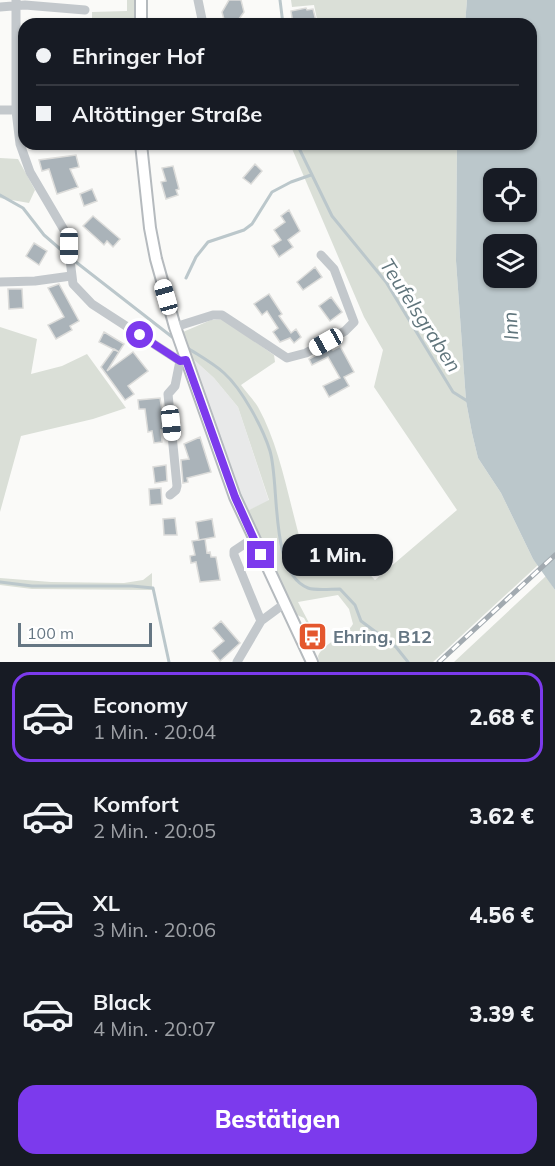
<!DOCTYPE html>
<html lang="de">
<head>
<meta charset="utf-8">
<style>
	body { margin:0; font-family:Mulish,sans-serif; background:#242831; color:#f1f3f6; height:100vh; display:flex; flex-direction:column; font-size:22px; white-space:nowrap }
	* { box-sizing:border-box; margin:0 }
	p { font-size:20px; color:#9ea1a6 }
	.icon { flex:none; width:33px; height:33px; fill:none; stroke:currentColor; stroke-width:2; stroke-linecap:round; stroke-linejoin:round }
	.map { position:relative; height:662px; overflow:hidden }
	.details { display:flex; flex-direction:column; background:#171b24; flex:1 }
	.details>* { flex:none }
	.hud { position:absolute; left:18px; top:18px; width:519px; height:132px; border-radius:18px; box-shadow:0 2px 4px #0004; display:grid; align-content:center; height:132px; padding:0 18px; background:#171b24 }
	.buttons { position:absolute; left:483px; top:168px; display:grid; gap:12px }
	.buttons a { display:grid; place-items:center; width:54px; height:54px; border-radius:12px; background:#171b24; box-shadow:0 2px 4px #0004; font-size:30px }
	.scale { position:absolute; left:18px; bottom:15px; width:134px; box-sizing:border-box; padding-left:6px; border:3px solid #657683; border-top:0; font-size:16px; line-height:21px; white-space:nowrap; color:#657683; -webkit-text-stroke:4px #fff; paint-order:stroke }
	.end { position:absolute; width:27px; height:27px; margin:-14px; border:8px solid #7c3aed; background:#fff; box-shadow:0 0 0 3px #fff }
	.from { border-radius:50% }
	.bubble { position:absolute; height:42px; border-radius:18px; background:#171b24; box-shadow:0 2px 4px #0004; font-size:20px; font-weight:800; line-height:42px; text-align:center }
	.car { position:absolute; width:18px; height:36px; margin:-18px -9px; border-radius:8px; box-shadow:0 0 4px 2px #0007; background:linear-gradient(#fff 24%,#345 0 40%,#fff 0 76%,#345 0 86%,#fff 0) }
	.hud b { display:flex; align-items:center; gap:21px; height:57px; font-size:22px }
	.hud b+b { border-top:2px solid #363941 }
	.hud i { width:15px; height:15px; background:#f1f3f6 }
	ul { padding:10px 0 0; list-style:none }
	li { display:flex; align-items:center; gap:18px; height:90px; margin:0 12px 9px; padding:0 6px; border:3px solid transparent; border-radius:18px }
	li div { flex:1 }
	li b { display:block; font-size:22px }
	li em { font-style:normal; font-weight:800 }
	li.on { border-color:#7c3aed }
	li>.icon { width:54px; height:54px; stroke-width:1.5 }
	.cta { display:flex; gap:12px; margin-top:auto; padding:12px 18px }
	.cta a { flex:1; height:69px; border-radius:18px; background:#7c3aed; color:#fff; font-size:24px; font-weight:800; line-height:69px; text-align:center }
	.map>svg:first-child { display:block }
	.built { fill:#e8e9e9 }
	.green { fill:#dadfd7 }
	.water { fill:#bbc7cb; fill-rule:evenodd }
	.lines { fill:none; stroke-linecap:round; stroke-linejoin:round }
	.stream { stroke:#bbc7cb; stroke-width:3 }
	.building { fill:#aab3b9; stroke:#dcdcda; stroke-width:1.5 }
	.major-casing { stroke:#b5babe; stroke-width:14 }
	.minor { stroke:#c3c8cc; stroke-width:9 }
	.major { stroke:#fff; stroke-width:10 }
	.rail-casing { stroke:#a2aab0; stroke-width:5 }
	.rail { stroke:#fff; stroke-width:3; stroke-dasharray:9; stroke-linecap:butt }
	.route { stroke:#7c3aed; stroke-width:8 }
	.labels { text-anchor:middle; dominant-baseline:central; stroke-width:6; stroke-linejoin:round; paint-order:stroke }
	.poi-label { font-size:18px; font-weight:bold; fill:#657683; stroke:#fff; text-anchor:start }
	.water-label { font-size:20px; font-style:italic; fill:#60757c; stroke:#fff }
</style>
</head>
<body>
<div class="map">
<svg width="555" height="662" viewBox="0 0 555 662">
	<rect width="100%" height="100%" fill="#fafaf8"/>
	<path class="built" d="M192 358 214 378 238 407 269 501 247 511Z"/>
	<path class="green" d="M127 0H136V24H92V12L127 11Z
		M291 0H467L465 24H318L314 5 292 7Z
		M290 144H457L456 261 466 401 472 433 478 458 501 493 533 559 538 565 433 662H319L318 656C325 641 344 639 353 624L349 609 338 595 298 602 317 638 315 639 304 618 297 615 273 571 247 511 269 500 238 407 214 378 192 358 183 332 211 320 223 319 274 355 275 362 241 385C246 392 253 399 258 407 281 448 289 504 303 549L309 560 341 536 356 560 375 580 457 510 374 387 383 350 364 317Z
		M0 158 18 159 35 190 29 203 0 198Z
		M0 327 37 339 31 374 62 366 87 354 126 408 93 419 21 436 0 512Z
		M152 573V590L32 589 0 585V578L51 582 124 583 143 580Z
		M546 576 555 590V662H454Z"/>
	<path class="water" d="M467 0H555V590L533 559 501 493 478 458 472 433 466 401 456 261 457 144H531V24H465ZM494 178H526V212H494ZM494 244H526V278H494Z"/>
	<g class="lines">
		<path class="stream" d="M280 0 283 24
			M297 144 332 216 386 282 453 392 469 402
			M0 195 23 208 44 235 67 255
			M72 259 176 340
			M186 278 196 257 208 242 244 230 252 224 272 192 291 182 311 175
			M186 347C198 355 213 363 224 373 242 389 263 428 270 451 280 484 269 573 308 588 316 591 331 589 340 589L355 605 361 621 396 647 408 662
			M0 582 32 586H132L153 588 169 662"/>
	</g>
	<path class="building" d="M229 0H241L244 12 239 19 225 23 222 12Z
		M306 8 307 10 313 9 316 21 309 22V24H293L291 11Z
		M76 155 79 167 70 169 78 187 57 194 49 169 42 171 39 160Z
		M255 164 262 171 251 184 243 178Z
		M173 166 179 189 176 190 178 195 166 199 161 182 166 181 162 168Z
		M92 189 97 201 84 206 80 194Z
		M289 210 300 231 288 240 293 247 279 257 272 246 281 240 274 230 285 222 281 216Z
		M93 216 120 239 113 247 107 241 104 245 83 226Z
		M34 243 47 251 39 265 26 256Z
		M315 267 322 277 303 290 297 282Z
		M59 284 79 321 70 326 72 330 56 339 48 325 64 317 48 288Z
		M8 289H22L23 308 9 309Z
		M269 294 282 314 279 316 291 333 296 329 301 337 294 343 290 338 280 342 273 332 278 328 267 311 262 315 254 304Z
		M331 297 342 312 330 321 319 306Z
		M104 332 124 344 119 352 99 342Z
		M340 346 354 372 344 377 349 386 329 397 323 386 340 378 328 357 312 365 309 359 331 347 333 350Z
		M114 349 119 352 107 371 133 352 148 371 128 386 134 394 125 400 101 367Z
		M160 398 165 430H161L162 442 154 443 152 431 148 432 145 409H139L138 400Z
		M200 437 211 472 187 478 188 482 183 483 181 460 189 459 184 444Z
		M166 465 167 481 155 483 153 467Z
		M161 488 162 504 150 505 149 489Z
		M175 518 177 535H164L163 519Z
		M212 519 215 537 199 540 196 522Z
		M205 539 207 553 210 552 211 557H216L220 580 200 582 196 562 191 563 190 556 195 555 192 541Z
		M221 621 240 643 220 661 212 651 224 641 213 628Z"/>
	<g class="lines">
		<defs>
			<path id="major" d="M141 24V0
				M141 144 150 228 156 259 175 327 235 497 312 662"/>
		</defs>
		<use href="#major" class="major-casing"/>
		<path class="minor" d="M16 0V111L20 144 30 172 67 235 73 284 92 304 180 361H186
			M198 0 203 24
			M0 7 25 5 85 10
			M0 110H24
			M0 282 35 281 71 276
			M175 327 213 315H222L287 358 306 353 345 331 354 322 334 269 321 255
			M170 495 176 490 177 486 168 394 175 386 180 361
			M246 543 234 551V555L261 621
			M237 662 261 621 284 604"/>
		<use href="#major" class="major"/>
		<defs>
			<path id="rail" d="M439 662 555 555"/>
		</defs>
		<use href="#rail" class="rail-casing"/>
		<use href="#rail" class="rail"/>
	</g>
	<g class="lines">
		<path class="route" d="M140 335 180 361 186 360 235 497 261 555"/>
	</g>
	<defs>
		<symbol id="bus-square" viewBox="-11 -11 22 22"><rect x="-9" y="-9" width="18" height="18" rx="4" fill="#e4572e" stroke="#fff"/><path d="M-5-6H5V4H4V6H2V4H-2V6H-4V4H-5ZM-3.5-4V0h7V-4ZM-3.5 1.2v1.5H-2V1.2ZM2 1.2v1.5H3.5V1.2Z" fill="#fff"/></symbol>
	</defs>
	<g fill-rule="evenodd">
		<use href="#bus-square" x="296" y="620" width="33" height="33"/>
	</g>
	<g class="labels">
		<g class="poi-label">
			<text x="333" y="636">Ehring, B12</text>
		</g>
		<g class="water-label">
			<text transform="translate(421 315) rotate(57)">Teufelsgraben</text>
			<text transform="translate(510 326) rotate(-94)">Inn</text>
		</g>
	</g>
</svg>
<div class="buttons">
<a><svg class="icon" aria-label="locate" viewBox="0 0 24 24"><circle cx="12" cy="12" r="6"/><path d="M12 2v4M12 18v4M2 12h4M18 12h4"/></svg></a>
<a><svg class="icon" aria-label="layers" viewBox="0 0 24 24"><path d="M12 4l9 5-9 5-9-5zM3 14l9 5 9-5"/></svg></a>
</div>
<div class="scale">100 m</div>
<i class="end from" style="left:140px;top:335px"></i>
<i class="end" style="left:261px;top:555px"></i>
<div class="bubble" style="left:282px;top:534px;width:111px">1 Min.</div>
<i class="car" style="left:69px;top:246px;rotate:180deg"></i>
<i class="car" style="left:166px;top:297px;rotate:344deg"></i>
<i class="car" style="left:326px;top:342px;rotate:241deg"></i>
<i class="car" style="left:171px;top:423px;rotate:174deg"></i>
<div class="hud">
<b><i class="from"></i>Ehringer Hof</b>
<b><i></i>Altöttinger Straße</b>
</div>
</div>
<section class="details">
<ul>
<li class="on"><svg class="icon" aria-label="car" viewBox="0 0 24 24"><path d="M5 17H2v-5l4-1 3-4h7l3 4 3 1v5h-3M9 17h6M6 11h13"/><circle cx="7" cy="17" r="2"/><circle cx="17" cy="17" r="2"/></svg><div><b>Economy</b><p>1 Min. · 20:04</p></div><em>2.68 €</em></li>
<li><svg class="icon" aria-label="car" viewBox="0 0 24 24"><path d="M5 17H2v-5l4-1 3-4h7l3 4 3 1v5h-3M9 17h6M6 11h13"/><circle cx="7" cy="17" r="2"/><circle cx="17" cy="17" r="2"/></svg><div><b>Komfort</b><p>2 Min. · 20:05</p></div><em>3.62 €</em></li>
<li><svg class="icon" aria-label="car" viewBox="0 0 24 24"><path d="M5 17H2v-5l4-1 3-4h7l3 4 3 1v5h-3M9 17h6M6 11h13"/><circle cx="7" cy="17" r="2"/><circle cx="17" cy="17" r="2"/></svg><div><b>XL</b><p>3 Min. · 20:06</p></div><em>4.56 €</em></li>
<li><svg class="icon" aria-label="car" viewBox="0 0 24 24"><path d="M5 17H2v-5l4-1 3-4h7l3 4 3 1v5h-3M9 17h6M6 11h13"/><circle cx="7" cy="17" r="2"/><circle cx="17" cy="17" r="2"/></svg><div><b>Black</b><p>4 Min. · 20:07</p></div><em>3.39 €</em></li>
</ul>
<div class="cta"><a>Bestätigen</a></div>
</section>
</body>
</html>
